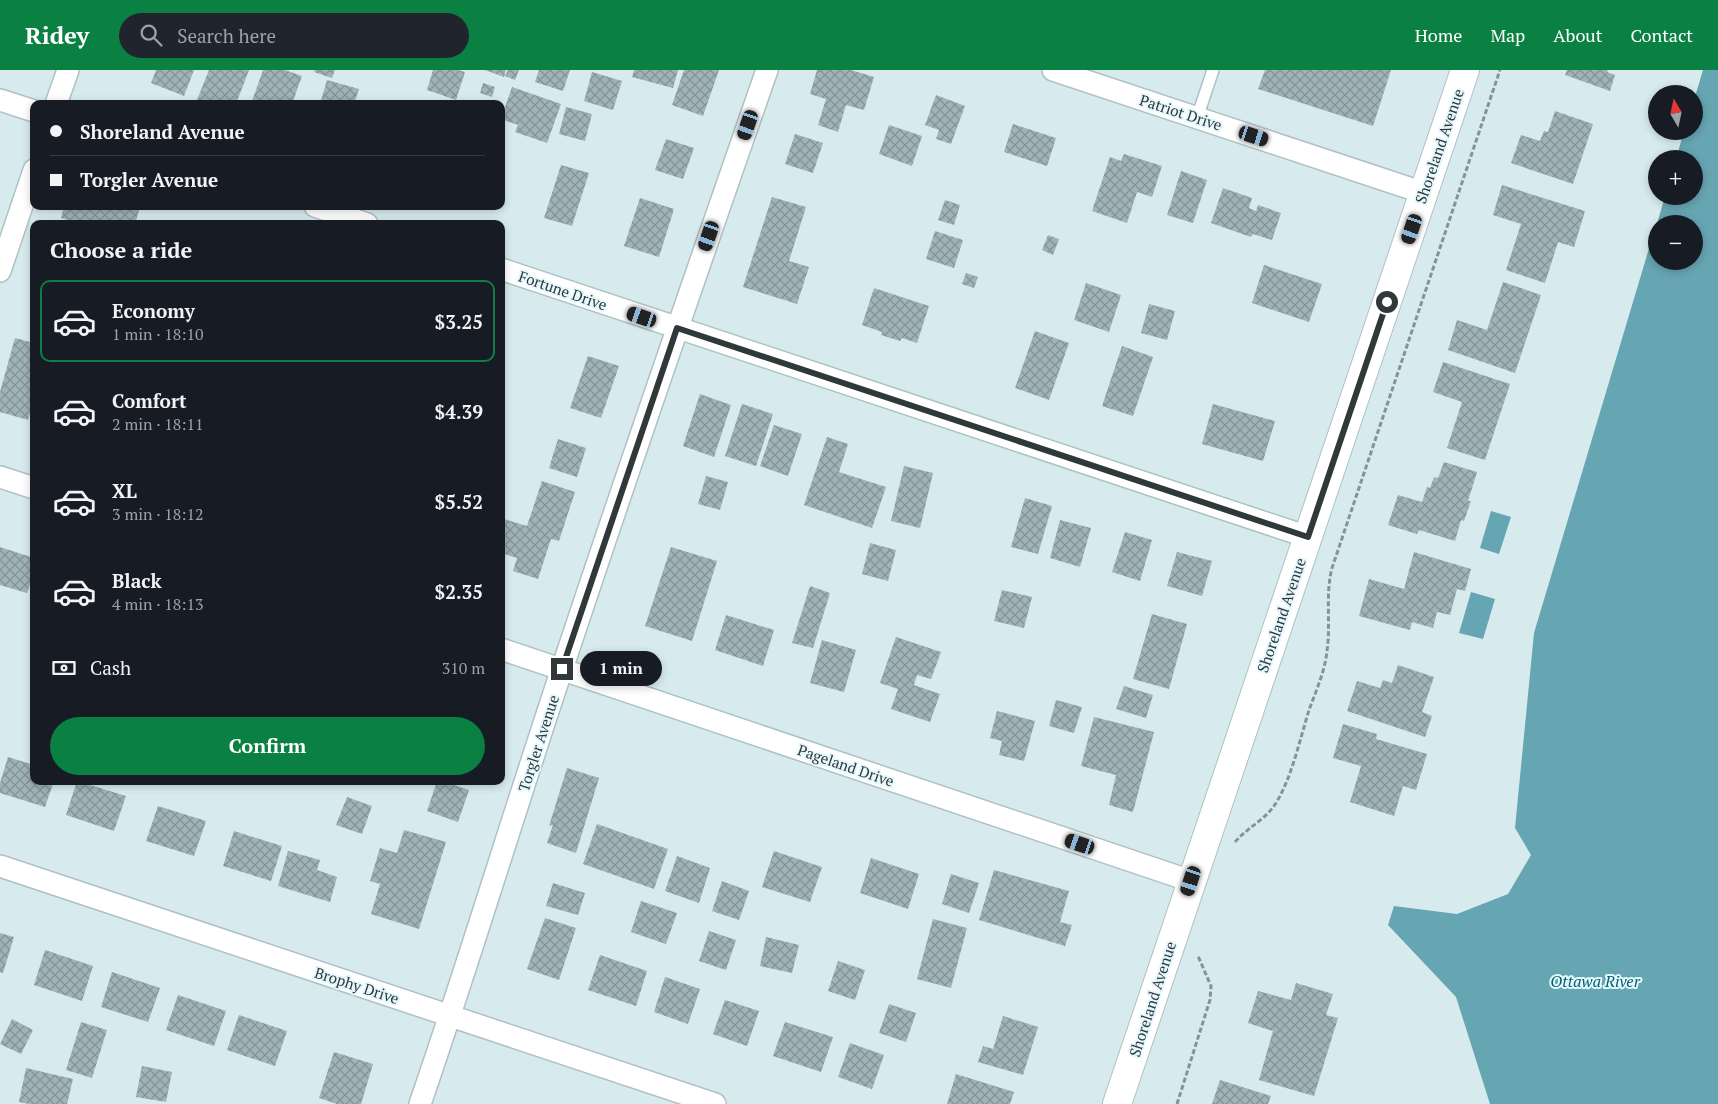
<!DOCTYPE html>
<html lang="en">
<head>
<meta charset="utf-8">
<style>
	body { margin:0; font-family:"PT Serif",serif; background:#20242c; color:#f1f3f6; height:100vh; display:flex; flex-direction:column; font-size:19px; white-space:nowrap }
	* { box-sizing:border-box; margin:0 }
	p { font-size:16px; color:#9ea1a6 }
	.icon { flex:none; width:28px; height:28px; fill:none; stroke:currentColor; stroke-width:2; stroke-linecap:round; stroke-linejoin:round }
	.map { position:relative; flex:1; overflow:hidden }
	.side { position:absolute; left:30px; top:150px; width:475px; height:565px; display:flex; flex-direction:column; background:#171b24; border-radius:10px; box-shadow:0 2px 8px #0003 }
	.side>* { flex:none }
	.banner { position:absolute; left:30px; top:30px; width:475px; height:110px; border-radius:10px; box-shadow:0 2px 8px #0003; display:grid; align-content:center; height:110px; padding:0 20px; background:#171b24 }
	.needle { width:32px; rotate:351deg }
	.tools { position:absolute; left:1648px; top:15px; display:grid; gap:10px }
	.tools a { display:grid; place-items:center; width:55px; height:55px; border-radius:50%; background:#171b24; box-shadow:0 2px 8px #0003; font-size:25px }
	.end { position:absolute; width:22px; height:22px; margin:-11px; border:6px solid #303839; background:#fff; box-shadow:0 0 0 2px #fff }
	.from { border-radius:50% }
	.bubble { position:absolute; height:35px; border-radius:18px; background:#171b24; box-shadow:0 2px 8px #0003; font-size:16px; font-weight:800; line-height:35px; text-align:center }
	.car { position:absolute; width:15px; height:30px; margin:-15px -8px; border-radius:6px; box-shadow:0 0 4px 1px #0007; background:linear-gradient(#222 24%,#8ab4d8 0 40%,#222 0 76%,#8ab4d8 0 86%,#222 0) }
	.banner b { display:flex; align-items:center; gap:18px; height:48px; font-size:19px }
	.banner b+b { border-top:1px solid #363941 }
	.banner i { width:12px; height:12px; background:#f1f3f6 }
	ul { padding:0; list-style:none }
	li { display:flex; align-items:center; gap:15px; height:82px; margin:0 10px 8px; padding:0 10px; border:2px solid transparent; border-radius:10px }
	li div { flex:1 }
	li b { display:block; font-size:19px }
	li em { font-style:normal; font-weight:800 }
	li.active { border-color:#0b8043 }
	li>.icon { width:45px; height:45px; stroke-width:1.5 }
	h2 { padding:0 20px; font-size:22px; line-height:60px }
	.pay { display:flex; align-items:center; gap:12px; height:55px; padding:0 20px; font-size:19px }
	.pay p { margin-inline-start:auto }
	.button { display:flex; gap:10px; margin-top:auto; padding:10px 20px }
	.button a { flex:1; height:58px; border-radius:30px; background:#0b8043; color:#fff; font-size:20px; font-weight:800; line-height:58px; text-align:center }
	header { display:flex; align-items:center; gap:30px; box-sizing:border-box; height:70px; padding:0 25px; background:#0b8043; color:#fff }
	header strong { font-size:24px }
	nav { display:flex; gap:28px; margin-inline-start:auto; font-size:18px }
	.search { width:350px; height:45px; background:#20242c; display:flex; align-items:center; gap:12px; box-sizing:border-box; padding:0 18px; border-radius:28px; color:#9ea1a6; font-size:19px }
	.map>svg:first-child { display:block }
	.water { fill:#66a5b2 }
	.building { fill:url(#building-cross-hatch) }
	.lines { fill:none; stroke-linecap:round; stroke-linejoin:round }
	.lane-casing { stroke:#aec1c5; stroke-width:14 }
	.street-casing { stroke:#aec1c5; stroke-width:24 }
	.secondary-casing { stroke:#aec1c5; stroke-width:30 }
	.path { stroke:#859395; stroke-width:3; stroke-dasharray:5 2.5; stroke-linecap:butt }
	.lane { stroke:#fff; stroke-width:11 }
	.street { stroke:#fff; stroke-width:21 }
	.secondary { stroke:#fff; stroke-width:28 }
	.route { stroke:#303839; stroke-width:6 }
	.labels { text-anchor:middle; dominant-baseline:central; stroke-width:4; stroke-linejoin:round; paint-order:stroke }
	.street-label { font-size:15px; fill:#303839; stroke:#e5f8fd }
	.water-label { font-size:16px; font-style:italic; fill:#056170; stroke:#e5f8fd }
</style>
</head>
<body>
<header>
<strong>Ridey</strong>
<div class="search"><svg class="icon" aria-label="search" viewBox="0 0 24 24"><circle cx="10" cy="10" r="6"/><path d="M15 15l6 6"/></svg>Search here</div>
<nav><a>Home</a><a>Map</a><a>About</a><a>Contact</a></nav>
</header>
<div class="map">
<svg width="1718" height="1034" viewBox="0 0 1718 1034">
	<defs>
		<pattern id="building-cross-hatch" width="8" height="8" patternUnits="userSpaceOnUse" patternTransform="scale(1.25)"><rect width="8" height="8" fill="#a0b3b7"/><path d="M0 0l8 8M0 8l8-8" fill="none" stroke="#839396"/></pattern>
	</defs>
	<rect width="100%" height="100%" fill="#d7ebef"/>
	<path class="water" d="M1703 0H1718V1034H1490L1456 927 1388 855 1394 836 1457 844 1508 824 1531 785 1515 758 1534 563 1656 155V191H1694V154H1657L1665 126H1694V89H1676L1684 61H1694V30Z
		M1491 441 1511 447 1499 484 1480 478Z
		M1471 522 1495 529 1483 569 1459 563Z"/>
	<path class="building" d="M156 0H194L184 26 151 13Z
		M209 0H249L236 34H206L197 30Z
		M263 0H285L302 6 292 34H251Z
		M315 0H335L332 8 314 2Z
		M433 0H458L465 2 456 30 427 20Z
		M485 0H506L504 7Z
		M508 0H519L515 10 505 6Z
		M539 0H570L563 21 535 12Z
		M634 0H678L673 18 632 7Z
		M684 0H719L703 46 672 35Z
		M817 0H851L874 7 864 40 846 35 838 62 818 55 826 29 810 24Z
		M1265 0H1391L1373 56 1258 19Z
		M1567 0H1608L1607 2 1615 5 1610 21 1565 5Z
		M592 2 622 11 613 40 584 31Z
		M327 10 359 19 354 34H320Z
		M483 13 495 17 492 27 480 23Z
		M512 17 561 34 547 73 515 62 518 55 501 49Z
		M936 25 965 36 951 74 936 69 939 60 925 55Z
		M566 37 592 44 585 71 559 64Z
		M1555 41 1593 54 1573 114 1511 93 1521 65 1540 71 1544 61 1548 62Z
		M1013 54 1056 68 1047 96 1004 82Z
		M889 55 922 66 912 96 879 84Z
		M795 64 823 73 813 103 785 94Z
		M666 69 694 78 683 109 655 100Z
		M1124 84 1162 96 1152 127 1137 122 1127 153 1092 141 1110 87 1121 91Z
		M561 95 589 103 572 156 544 148Z
		M1181 101 1207 110 1193 153 1167 145Z
		M1502 115 1585 141 1574 177 1558 172 1545 213 1506 200 1521 154 1493 145Z
		M1223 118 1252 128 1249 138 1256 141 1258 135 1281 143 1272 170 1253 164 1251 167 1211 153Z
		M772 127 806 137 789 191 809 197 797 234 743 217Z
		M640 128 674 139 659 187 624 176Z
		M945 130 960 135 954 155 938 150Z
		M64 136H137L140 137 135 154H81L61 148Z
		M935 161 963 170 954 198 926 189Z
		M1048 165 1059 169 1053 185 1042 180Z
		M1264 195 1322 214 1309 252 1252 233Z
		M966 203 978 207 974 218 962 214Z
		M1503 212 1541 225 1515 303 1448 280 1457 250 1487 260Z
		M1086 213 1121 225 1109 262 1074 250Z
		M874 218 929 236 917 273 902 268 900 271 881 265 882 262 862 255Z
		M1149 234 1175 241 1167 270 1141 263Z
		M1035 261 1069 273 1049 330 1015 318Z
		M15 268 34 273V329L28 350 0 342V322Z
		M1122 276 1153 287 1133 346 1102 336Z
		M588 286 619 296 601 348 570 338Z
		M1443 292 1510 314 1485 390 1447 378 1462 332 1433 322Z
		M700 324 731 335 714 387 683 376Z
		M742 334 773 344 756 396 725 386Z
		M1213 334 1275 351 1263 391 1202 374Z
		M774 355 802 364 788 406 760 396Z
		M827 367 848 374 839 402 886 417 872 458 804 435Z
		M558 369 586 378 577 407 549 398Z
		M1444 392 1477 402 1468 431H1471L1464 451 1461 450 1455 471 1419 460 1417 464 1388 455 1398 425 1422 432 1427 417 1430 418 1434 407 1438 408Z
		M904 396 933 403 920 458 891 451Z
		M706 406 728 412 720 440 698 434Z
		M542 411 575 422 559 471 551 469 538 509 513 501 517 488 501 483V448L527 456Z
		M1025 428 1052 436 1038 484 1011 477Z
		M1060 450 1091 458 1080 497 1050 488Z
		M1125 462 1152 470 1140 511 1112 502Z
		M870 473 896 480 888 511 862 504Z
		M0 477 34 488V503L27 523 0 515Z
		M671 477 717 491 692 571 645 556Z
		M1177 482 1212 491 1202 526 1167 516Z
		M1414 482 1471 499 1465 521 1457 519 1450 545 1437 542 1433 558 1412 552 1410 560 1359 546 1369 509 1404 519Z
		M810 516 830 523 813 578 792 573Z
		M1002 520 1032 527 1024 558 994 551Z
		M1152 544 1187 554 1169 619 1133 609Z
		M726 545 774 560 763 596 715 580Z
		M896 567 941 582 931 609 917 605 914 615 940 624 930 652 891 639 898 619 880 613Z
		M822 570 856 580 844 622 810 613Z
		M1398 595 1434 607 1422 642 1432 646 1425 667 1347 641 1357 611 1380 618 1383 610 1392 613Z
		M1124 616 1153 625 1146 648 1116 639Z
		M1056 630 1082 637 1074 663 1049 656Z
		M997 641 1035 651 1024 691 999 685 1002 671 990 668Z
		M1094 647 1154 662 1133 742 1109 735 1116 705 1081 696Z
		M1343 654 1377 664 1376 669 1427 684 1416 720 1403 716 1394 746 1350 732 1361 696 1333 688Z
		M8 687 34 695V711H54L45 737 0 723V713Z
		M567 698 599 708 576 783 547 773 553 755 549 756Z
		M77 711 126 726 114 761 66 745Z
		M437 711H442L469 720 458 752 427 741Z
		M347 727 372 736 362 764 336 755Z
		M158 736 206 751 194 786 146 771Z
		M597 754 668 779 654 819 583 794Z
		M404 760 446 772 419 859 371 844 380 814 370 811 380 778 397 783Z
		M234 761 282 776 271 811 223 796Z
		M288 781 320 790 317 800 337 807 330 832 278 816Z
		M774 781 822 797 810 832 762 817Z
		M677 786 710 798 699 833 665 821Z
		M871 788 919 804 908 839 860 823Z
		M994 800 1069 821 1060 852 1072 855 1065 876 979 850Z
		M951 804 979 813 969 843 942 834Z
		M722 811 749 821 739 850 712 841Z
		M553 813 585 823 578 845 546 836Z
		M641 831 677 843 666 874 631 862Z
		M545 848 576 858 559 910 527 899Z
		M933 849 967 858 951 918 917 909Z
		M709 861 736 870 726 900 699 891Z
		M0 863 14 867 3 903 0 902Z
		M766 867 799 875 792 903 760 896Z
		M45 880 93 896 82 931 34 915Z
		M600 885 647 901 636 936 588 920Z
		M838 891 865 900 855 930 828 921Z
		M112 902 160 918 148 952 101 937Z
		M665 907 700 919 688 954 654 942Z
		M1296 913 1333 924 1326 945 1338 948 1314 1026 1259 1010 1273 961 1248 953 1258 921 1291 930Z
		M178 925 226 941 214 976 166 960Z
		M725 930 759 941 747 976 713 964Z
		M889 934 916 943 906 972 879 963Z
		M239 945 287 961 275 996 227 980Z
		M1003 946 1038 957 1023 1005 978 992 983 976 993 979Z
		M12 949 33 960 21 984 0 974Z
		M81 952 107 960 92 1008 66 1000Z
		M785 952 833 967 821 1002 773 986Z
		M850 973 884 985 872 1019 838 1007Z
		M334 982 373 994 361 1034H337L319 1028Z
		M142 996 172 1002 166 1032 136 1027Z
		M26 998 73 1009 67 1034H29L19 1032Z
		M956 1004 1014 1022 1010 1034H947Z
		M1220 1010 1271 1026 1268 1034H1212Z"/>
	<g class="lines">
		<defs>
			<path id="lane" d="M1197 48 1213 0"/>
			<path id="street" d="M1053 0 1424 123
				M0 30 34 41
				M56 34 68 0
				M315 136 367 154
				M501 199 1308 467
				M0 201 34 100
				M0 407 34 418
				M501 579 1191 811
				M0 796 715 1034
				M420 1034C470 889 514 742 563 596 629 397 698 198 767 0"/>
			<path id="secondary" d="M1117 1034 1465 0"/>
		</defs>
		<use href="#lane" class="lane-casing"/>
		<use href="#street" class="street-casing"/>
		<use href="#secondary" class="secondary-casing"/>
		<path class="path" d="M1235 772C1247 758 1263 751 1274 736 1291 711 1300 669 1309 640 1316 621 1325 601 1327 581 1331 554 1325 525 1332 498L1500 0
			M1177 1034 1210 930 1211 916 1198 886"/>
		<use href="#lane" class="lane"/>
		<use href="#street" class="street"/>
		<use href="#secondary" class="secondary"/>
	</g>
	<g class="lines">
		<path class="route" d="M562 599 677 258 1308 467 1387 232"/>
	</g>
	<g class="labels">
		<g class="street-label">
			<text transform="translate(1181 42) rotate(18)">Patriot Drive</text>
			<text transform="translate(1439 76) rotate(-71)">Shoreland Avenue</text>
			<text transform="translate(563 220) rotate(19)">Fortune Drive</text>
			<text transform="translate(1281 545) rotate(-71)">Shoreland Avenue</text>
			<text transform="translate(538 673) rotate(-72)">Torgler Avenue</text>
			<text transform="translate(846 695) rotate(19)">Pageland Drive</text>
			<text transform="translate(357 915) rotate(18)">Brophy Drive</text>
			<text transform="translate(1152 929) rotate(-72)">Shoreland Avenue</text>
		</g>
		<g class="water-label">
			<text x="1595" y="911">Ottawa River</text>
		</g>
	</g>
</svg>
<div class="tools">
<a><svg class="needle" viewBox="-14 -14 28 28"><path d="M0-13l5 13h-10z" fill="#e53935"/><path d="M0 13l5-13h-10z" fill="#9ea1a6"/></svg></a>
<a>+</a>
<a>−</a>
</div>
<i class="end from" style="left:1387px;top:232px"></i>
<i class="end" style="left:562px;top:599px"></i>
<div class="bubble" style="left:580px;top:581px;width:82px">1 min</div>
<i class="car" style="left:748px;top:55px;rotate:199deg"></i>
<i class="car" style="left:1254px;top:66px;rotate:108deg"></i>
<i class="car" style="left:1412px;top:159px;rotate:199deg"></i>
<i class="car" style="left:709px;top:166px;rotate:199deg"></i>
<i class="car" style="left:642px;top:247px;rotate:289deg"></i>
<i class="car" style="left:1080px;top:774px;rotate:289deg"></i>
<i class="car" style="left:1191px;top:811px;rotate:198deg"></i>
<div class="banner">
<b><i class="from"></i>Shoreland Avenue</b>
<b><i></i>Torgler Avenue</b>
</div>
<section class="side">
<h2>Choose a ride</h2>
<ul>
<li class="active"><svg class="icon" aria-label="car" viewBox="0 0 24 24"><path d="M5 17H2v-5l4-1 3-4h7l3 4 3 1v5h-3M9 17h6M6 11h13"/><circle cx="7" cy="17" r="2"/><circle cx="17" cy="17" r="2"/></svg><div><b>Economy</b><p>1 min · 18:10</p></div><em>$3.25</em></li>
<li><svg class="icon" aria-label="car" viewBox="0 0 24 24"><path d="M5 17H2v-5l4-1 3-4h7l3 4 3 1v5h-3M9 17h6M6 11h13"/><circle cx="7" cy="17" r="2"/><circle cx="17" cy="17" r="2"/></svg><div><b>Comfort</b><p>2 min · 18:11</p></div><em>$4.39</em></li>
<li><svg class="icon" aria-label="car" viewBox="0 0 24 24"><path d="M5 17H2v-5l4-1 3-4h7l3 4 3 1v5h-3M9 17h6M6 11h13"/><circle cx="7" cy="17" r="2"/><circle cx="17" cy="17" r="2"/></svg><div><b>XL</b><p>3 min · 18:12</p></div><em>$5.52</em></li>
<li><svg class="icon" aria-label="car" viewBox="0 0 24 24"><path d="M5 17H2v-5l4-1 3-4h7l3 4 3 1v5h-3M9 17h6M6 11h13"/><circle cx="7" cy="17" r="2"/><circle cx="17" cy="17" r="2"/></svg><div><b>Black</b><p>4 min · 18:13</p></div><em>$2.35</em></li>
</ul>
<div class="pay"><svg class="icon" aria-label="cash" viewBox="0 0 24 24"><path d="M3 7h18v10H3z"/><circle cx="12" cy="12" r="2"/></svg>Cash<p>310 m</p></div>
<div class="button"><a>Confirm</a></div>
</section>
</div>
</body>
</html>
